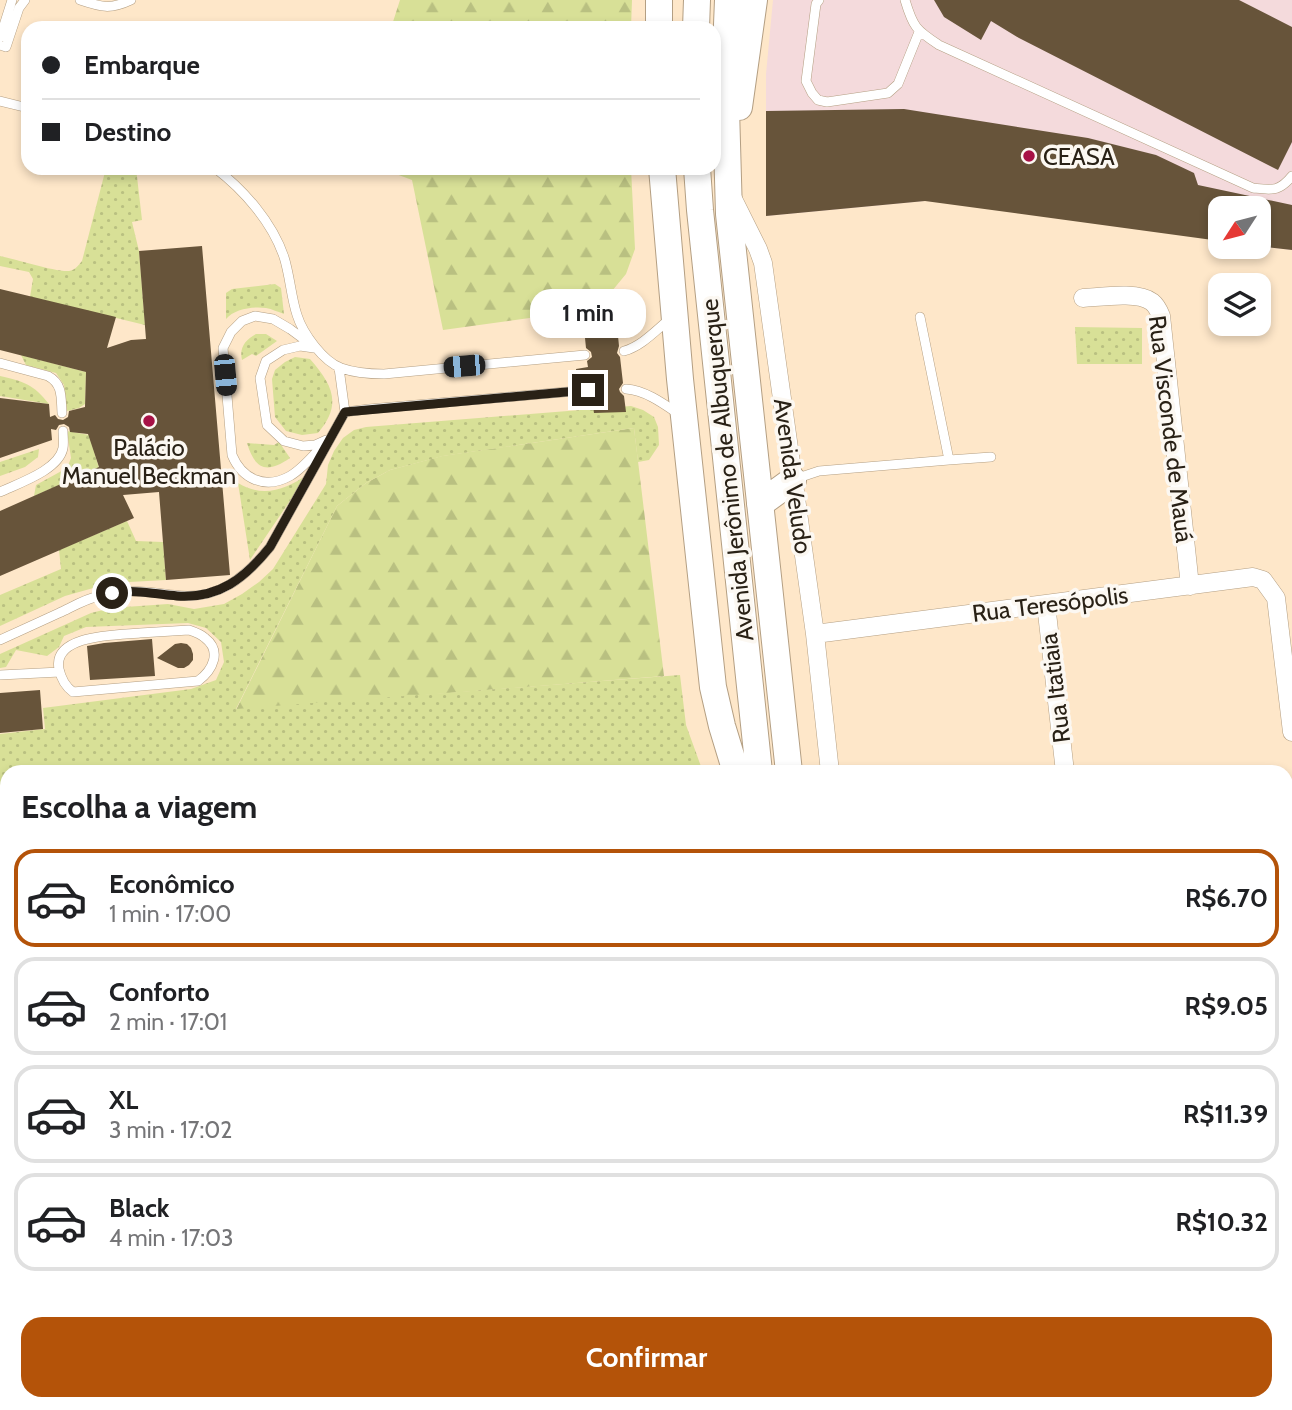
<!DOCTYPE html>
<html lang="pt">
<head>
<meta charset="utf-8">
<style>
	body { margin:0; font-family:Cabin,sans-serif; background:#f6f6f6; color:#202124; height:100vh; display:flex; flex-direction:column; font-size:26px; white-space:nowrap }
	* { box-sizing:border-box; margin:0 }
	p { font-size:23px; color:#757577 }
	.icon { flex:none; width:38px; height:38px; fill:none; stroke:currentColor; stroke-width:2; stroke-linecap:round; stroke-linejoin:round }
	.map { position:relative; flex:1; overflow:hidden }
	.panel { position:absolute; left:0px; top:765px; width:1293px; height:646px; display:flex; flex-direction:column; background:#fff; border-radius:21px 21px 0 0; box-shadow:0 4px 10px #0003 }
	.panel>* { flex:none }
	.top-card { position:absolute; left:21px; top:21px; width:700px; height:154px; border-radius:21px; box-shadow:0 4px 10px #0003; display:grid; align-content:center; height:154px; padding:0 21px; background:#fff }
	.needle { width:46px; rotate:234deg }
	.buttons { position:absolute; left:1208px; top:196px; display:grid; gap:14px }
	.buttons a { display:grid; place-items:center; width:63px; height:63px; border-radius:14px; background:#fff; box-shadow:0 4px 10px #0003; font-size:35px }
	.end { position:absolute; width:32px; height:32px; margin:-16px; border:9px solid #292116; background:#fff; box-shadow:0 0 0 4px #fff }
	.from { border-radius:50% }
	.bubble { position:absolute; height:49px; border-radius:21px; background:#fff; box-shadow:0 4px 10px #0003; font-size:23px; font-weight:700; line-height:49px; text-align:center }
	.car { position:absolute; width:21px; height:42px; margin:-21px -10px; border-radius:9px; box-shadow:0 0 5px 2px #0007; background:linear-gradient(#222 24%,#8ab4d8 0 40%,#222 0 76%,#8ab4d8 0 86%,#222 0) }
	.top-card b { display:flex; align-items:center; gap:24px; height:66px; font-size:26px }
	.top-card b+b { border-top:2px solid #e0e0e0 }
	.top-card i { width:18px; height:18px; background:#202124 }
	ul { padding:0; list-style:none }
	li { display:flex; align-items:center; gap:21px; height:98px; margin:0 14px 10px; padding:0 7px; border:4px solid #e0e0e0; border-radius:21px }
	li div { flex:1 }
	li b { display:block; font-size:26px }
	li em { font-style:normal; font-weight:700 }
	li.current { border-color:#b45309 }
	li>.icon { width:63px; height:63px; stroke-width:1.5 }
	h2 { padding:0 21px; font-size:32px; line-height:84px }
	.primary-button { display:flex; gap:14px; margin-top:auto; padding:14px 21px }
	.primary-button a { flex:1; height:80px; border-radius:21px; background:#b45309; color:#fff; font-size:28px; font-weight:700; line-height:80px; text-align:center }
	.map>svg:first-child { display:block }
	.commercial { fill:#f4dadc }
	.grass { fill:url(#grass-tufts) }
	.forest { fill:url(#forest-firs) }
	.park { fill:url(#park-dots) }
	.building { fill:#67543a }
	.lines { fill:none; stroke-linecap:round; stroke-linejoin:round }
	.service-casing { stroke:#b49f83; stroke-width:10 }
	.minor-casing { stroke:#b49f83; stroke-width:19 }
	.primary-casing { stroke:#b49f83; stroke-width:28 }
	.service { stroke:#fff; stroke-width:9 }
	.minor { stroke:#fff; stroke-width:18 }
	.primary { stroke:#fff; stroke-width:26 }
	.route { stroke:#292116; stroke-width:9 }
	.poi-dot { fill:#a71145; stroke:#fcf8f2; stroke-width:2.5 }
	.labels { text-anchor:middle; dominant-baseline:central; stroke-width:7; stroke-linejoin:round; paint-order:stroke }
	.poi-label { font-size:24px; fill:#292116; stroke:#fcf8f2; text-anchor:start }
	.street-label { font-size:24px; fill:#292116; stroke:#fcf8f2 }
</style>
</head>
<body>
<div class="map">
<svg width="1292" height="1410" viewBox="0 0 1292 1410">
	<defs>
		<pattern id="grass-tufts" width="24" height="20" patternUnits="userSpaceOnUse" patternTransform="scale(1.75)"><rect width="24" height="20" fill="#d8e097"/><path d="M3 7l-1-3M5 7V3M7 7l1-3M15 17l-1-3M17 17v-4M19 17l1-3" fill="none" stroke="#b9c081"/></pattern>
		<pattern id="forest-firs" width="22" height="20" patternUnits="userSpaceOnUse" patternTransform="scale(1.75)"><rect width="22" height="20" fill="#d8e097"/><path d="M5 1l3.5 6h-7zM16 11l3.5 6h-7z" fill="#b9c081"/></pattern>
		<pattern id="park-dots" width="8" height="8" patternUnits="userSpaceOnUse" patternTransform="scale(1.75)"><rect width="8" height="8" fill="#d8e097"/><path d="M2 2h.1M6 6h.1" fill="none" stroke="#b9c081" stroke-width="1.8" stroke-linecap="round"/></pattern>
	</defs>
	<rect width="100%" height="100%" fill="#fee7c9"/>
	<path class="commercial" d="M773 0H1292V250L1258 246V208L925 201 766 216V74Z"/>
	<path class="grass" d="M1292 1123V1410H1206L1205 1404H1286V1124Z"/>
	<path class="forest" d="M400 0H632L631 28H391Z
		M380 168H631L635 249 626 274 612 291 587 310 443 330 412 180Z
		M634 428 664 676 236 710 337 506 366 483 390 470 442 456Z"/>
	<path class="park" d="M106 168H136L142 220 132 222 139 251 145 325 30 297 33 279 29 272 0 266V256C15 259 55 272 69 271 75 270 78 266 82 261Z
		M275 284 281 288 284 314C278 312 272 309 266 308 253 306 234 309 226 319V293L232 289Z
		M1075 327 1142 328V364H1077Z
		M256 334H266L277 341 256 356 252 354 242 360C239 348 245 340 256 334Z
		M21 355 86 372 85 404 79 408 67 411 64 385 56 373 26 365Z
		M295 357 310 359C332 384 343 404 318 433L302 435 286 431 275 417 272 379 275 370 285 362Z
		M0 376C25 382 33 384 49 404L0 396Z
		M631 406 643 410 654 417 658 427 659 445 649 460 638 462 634 428 443 456 390 470 366 483 337 506 236 709 680 675 686 725 703 772H7V1404H789L790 1410H0V734L45 729 43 708 191 689 216 680 224 662 221 642 206 628 188 623 86 627 64 636 59 647 47 656 16 650 6 667 0 668V654L91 613 111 608 168 604 194 609 224 604 242 594 259 582 273 569 326 484 328 465 334 451 343 438 354 430 366 427Z
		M67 431 89 435 99 468 34 496 36 485 67 468 71 458Z
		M279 442 290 458C267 474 255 470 247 443L274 445Z
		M39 449 38 457 25 467 0 476V462Z
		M308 474 250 560 238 483C262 498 286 490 308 474Z
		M127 521 136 541 163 542 166 580 111 583 65 596 0 626V595L61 569 59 550Z"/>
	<path class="building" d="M934 0H1239L1292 27V142L1278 170 1019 38 991 21 981 40 944 17Z
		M904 109 1088 138 1156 155 1194 173 1198 185 1292 205V250L1258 246V208H1220V241L925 201 766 216V111Z
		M202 246 230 575 166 580 159 492 123 495 134 518 0 576V511L99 467 88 434 70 432 69 427 64 424 59 425 56 430 51 429 52 440 0 458V398L49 404 50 417 55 415 58 419 63 420 68 417 69 411 85 407 86 372 0 350V289L116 317 107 348 131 340 146 339 139 251Z
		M618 336 619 346 617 353 620 357 623 383 619 389 620 392 624 396 626 412 594 413 591 396 595 392 594 387 589 382H577L576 369 588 367 587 361 592 357 591 352 586 348 585 338Z
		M152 639 155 676 90 680 87 646 104 643Z
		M181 643 187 644 191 648 193 654V660L189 665 184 668H178L157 658 175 644Z
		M40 690 43 729 0 733V693Z"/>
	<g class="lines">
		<defs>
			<path id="service" d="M80 0C101 7 110 10 131 0
				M819 0 816 4 806 81 812 93 818 100 827 102 888 93 898 84 919 32
				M905 0C913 27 916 30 939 45L1253 188C1272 190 1279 192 1292 176
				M0 38 12 0
				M0 45 6 47 19 8 25 0
				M0 101 28 108
				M215 168C244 190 272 222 284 257 290 276 291 297 297 315 303 334 323 361 341 368 355 373 370 374 384 374L585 355
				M920 317 949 460 991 457
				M309 343 290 329 273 319 255 316 242 321 231 332 223 348 232 455C242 479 265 490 290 476 302 469 312 457 322 446
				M314 348 300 346 283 350 266 361 260 378 267 425 284 441 303 446 315 445 326 440
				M624 351C642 346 656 330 671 318
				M0 363 48 376C63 384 61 398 62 413
				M626 389C645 390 664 404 680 415
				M345 412 369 409 588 390
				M795 479 819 471 949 460
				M0 492C19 483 59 470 63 448 64 443 63 436 63 431
				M189 630C195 632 201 634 205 638 222 651 213 670 198 681L73 692C66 687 61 678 59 669 52 634 118 635 140 633 156 632 173 631 189 630Z
				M0 640C20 631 39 622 59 613 72 607 85 599 99 596 126 588 147 592 174 595 217 601 244 579 270 547L345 412 339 368
				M0 675 60 672"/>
			<path id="minor" d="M733 199 758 249 763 263 815 634 830 772
				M1083 298C1101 297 1138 291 1152 302 1157 306 1159 311 1161 316L1190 586
				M1046 604 1065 772
				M815 634 1253 577 1263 580 1276 598 1292 732
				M1286 1021 1292 1020
				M1286 1382 1292 1375
				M1264 1410 1269 1404"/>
			<path id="primary" d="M728 0 725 73 729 214 789 772
				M659 28V0
				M696 28 697 0
				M739 107 754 0
				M662 168 680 379 713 687 722 726 736 772
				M697 168 700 210 759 772
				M760 504 793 480
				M827 1404V1410
				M858 1404 859 1410"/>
		</defs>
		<use href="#service" class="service-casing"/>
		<use href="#minor" class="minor-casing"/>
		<use href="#primary" class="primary-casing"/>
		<use href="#service" class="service"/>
		<use href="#minor" class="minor"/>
		<use href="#primary" class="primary"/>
	</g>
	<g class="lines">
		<path class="route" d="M112 593C134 589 155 594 177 596 219 599 245 578 270 547L345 412 588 390"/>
	</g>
	<g class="poi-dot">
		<circle cx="1029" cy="156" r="7"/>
		<circle cx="149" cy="421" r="7"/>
	</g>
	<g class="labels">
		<g class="poi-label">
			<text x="1043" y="156">CEASA</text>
			<text x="149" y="447" text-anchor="middle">Palácio<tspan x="149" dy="28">Manuel Beckman</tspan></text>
		</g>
		<g class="street-label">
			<text transform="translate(1171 429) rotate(83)">Rua Visconde de Mauá</text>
			<text transform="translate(727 470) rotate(-96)">Avenida Jerônimo de Albuquerque</text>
			<text transform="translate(793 476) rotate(82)">Avenida Veludo</text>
			<text transform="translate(1050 604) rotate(-7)">Rua Teresópolis</text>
			<text transform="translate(1055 688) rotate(-97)">Rua Itatiaia</text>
		</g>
	</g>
</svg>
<div class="buttons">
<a><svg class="needle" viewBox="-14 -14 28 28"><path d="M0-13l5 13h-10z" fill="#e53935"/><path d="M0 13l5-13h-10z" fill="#757577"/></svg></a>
<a><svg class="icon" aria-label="layers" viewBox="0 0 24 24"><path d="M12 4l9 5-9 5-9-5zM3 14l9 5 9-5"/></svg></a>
</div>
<i class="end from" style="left:112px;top:593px"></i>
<i class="end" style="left:588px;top:390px"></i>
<div class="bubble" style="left:530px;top:289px;width:116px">1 min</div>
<i class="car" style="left:464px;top:366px;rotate:265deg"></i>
<i class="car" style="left:225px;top:375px;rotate:175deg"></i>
<div class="top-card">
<b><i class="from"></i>Embarque</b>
<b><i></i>Destino</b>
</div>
<section class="panel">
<h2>Escolha a viagem</h2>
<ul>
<li class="current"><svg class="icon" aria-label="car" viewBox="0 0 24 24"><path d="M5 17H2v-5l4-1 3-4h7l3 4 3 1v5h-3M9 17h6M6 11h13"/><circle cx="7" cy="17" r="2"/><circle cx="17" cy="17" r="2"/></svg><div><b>Econômico</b><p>1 min · 17:00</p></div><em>R$6.70</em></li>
<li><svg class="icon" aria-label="car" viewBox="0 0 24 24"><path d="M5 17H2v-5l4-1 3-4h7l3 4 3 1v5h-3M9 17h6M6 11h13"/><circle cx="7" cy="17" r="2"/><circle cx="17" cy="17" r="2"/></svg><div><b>Conforto</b><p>2 min · 17:01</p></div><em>R$9.05</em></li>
<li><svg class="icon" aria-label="car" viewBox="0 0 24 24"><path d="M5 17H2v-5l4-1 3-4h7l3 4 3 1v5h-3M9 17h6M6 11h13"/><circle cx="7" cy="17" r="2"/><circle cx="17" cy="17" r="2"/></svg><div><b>XL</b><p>3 min · 17:02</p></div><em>R$11.39</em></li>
<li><svg class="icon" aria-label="car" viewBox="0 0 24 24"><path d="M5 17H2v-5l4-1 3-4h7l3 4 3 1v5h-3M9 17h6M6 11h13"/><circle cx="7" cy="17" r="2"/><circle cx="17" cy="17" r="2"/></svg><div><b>Black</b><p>4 min · 17:03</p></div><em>R$10.32</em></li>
</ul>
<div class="primary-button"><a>Confirmar</a></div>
</section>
</div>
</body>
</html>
